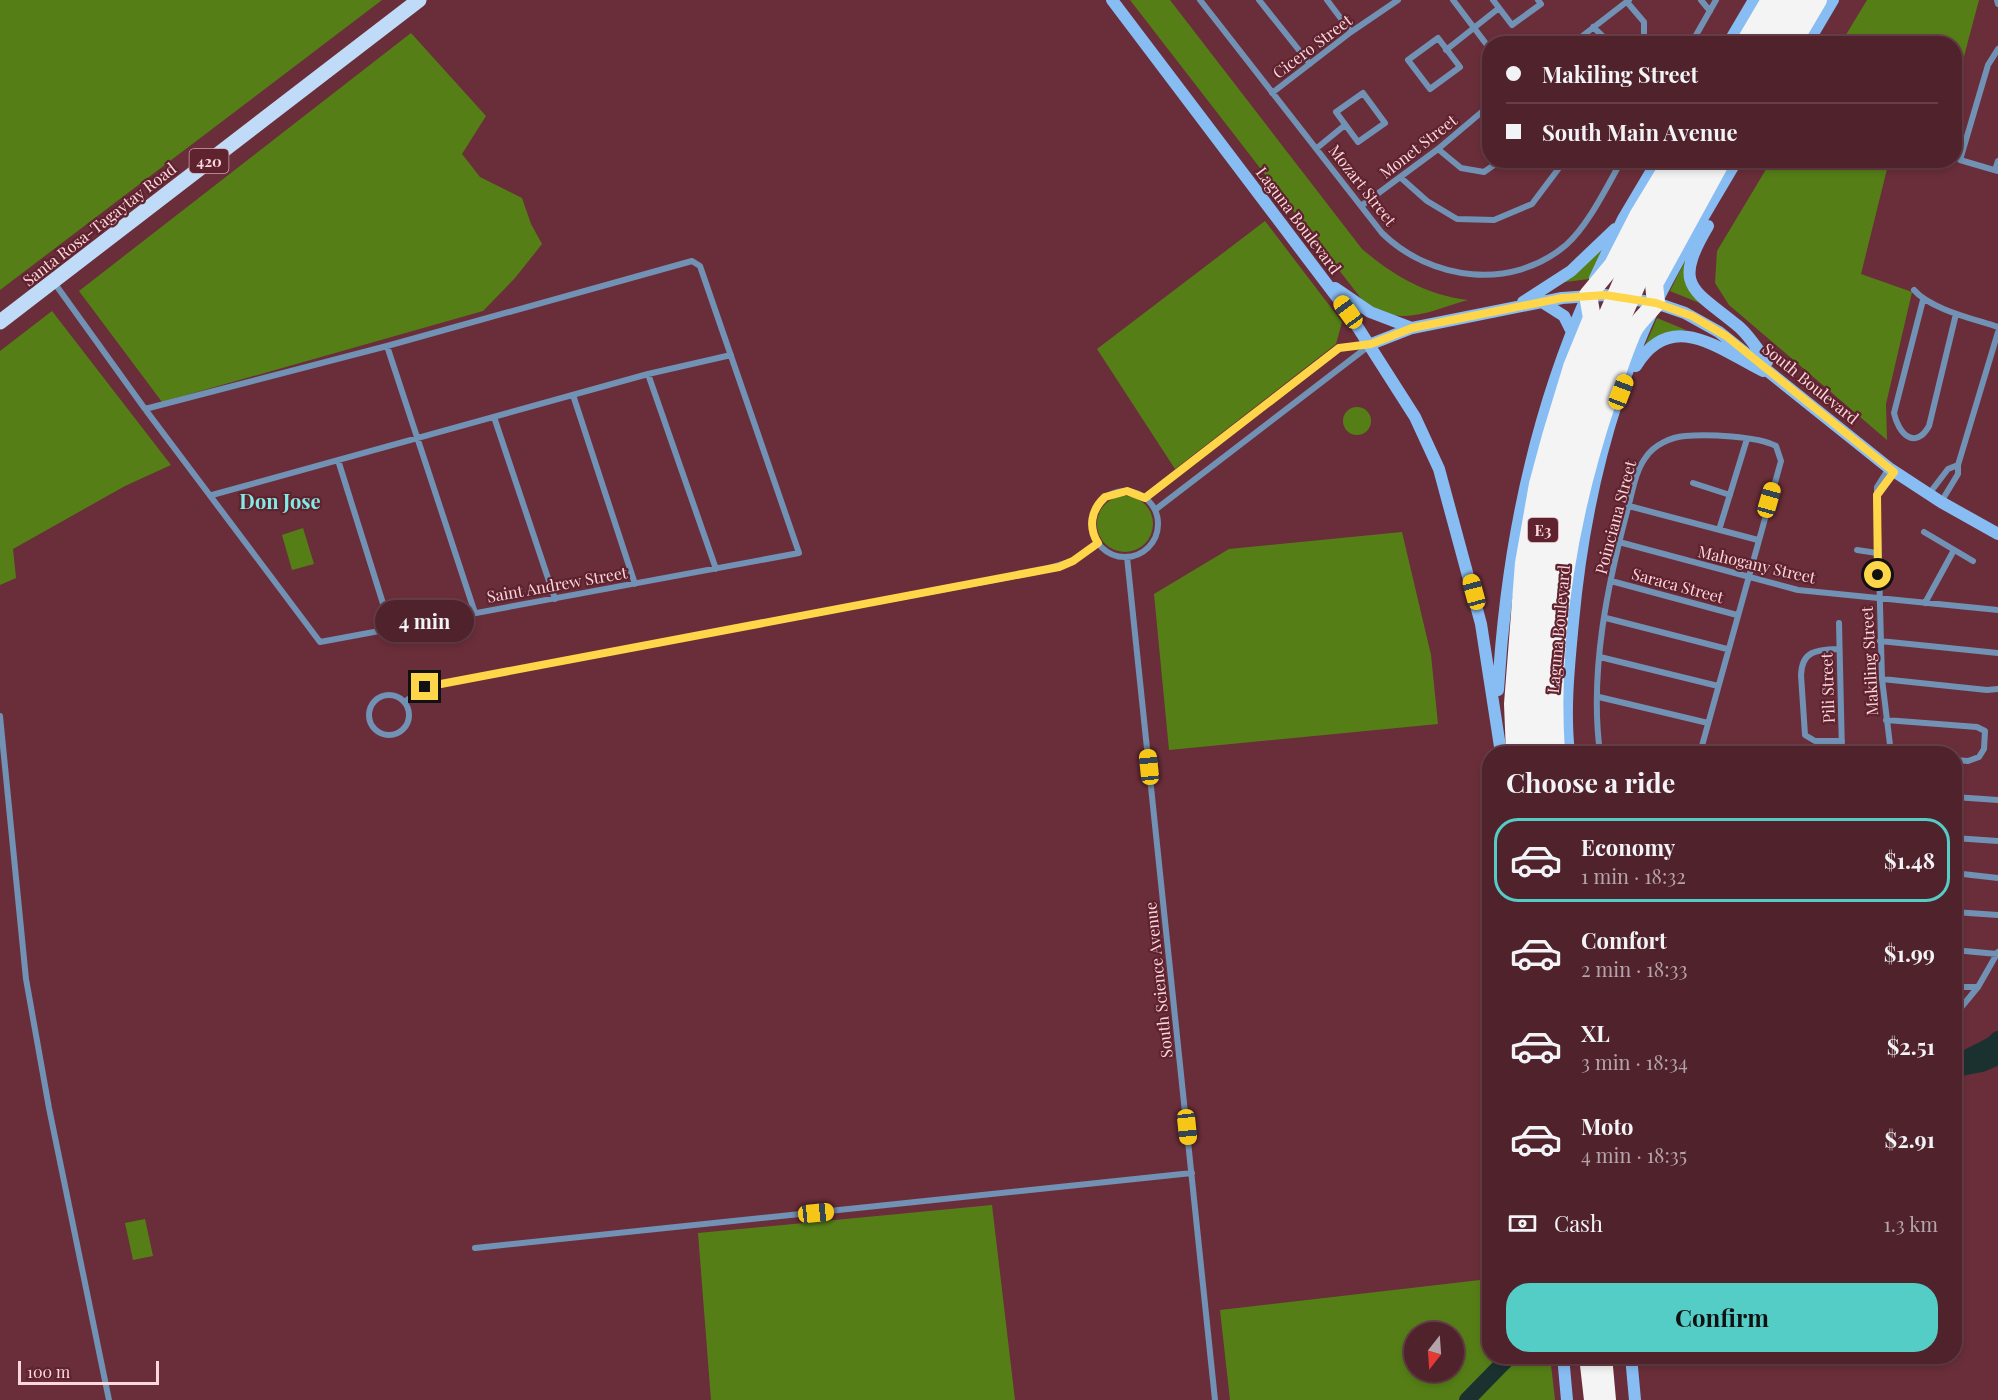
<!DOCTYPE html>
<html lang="en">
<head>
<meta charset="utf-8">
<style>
	body { margin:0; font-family:"Playfair Display",serif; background:#562a34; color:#f1f3f6; height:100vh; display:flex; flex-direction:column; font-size:22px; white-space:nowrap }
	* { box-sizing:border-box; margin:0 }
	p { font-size:20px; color:#b4a4a9 }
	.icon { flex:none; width:33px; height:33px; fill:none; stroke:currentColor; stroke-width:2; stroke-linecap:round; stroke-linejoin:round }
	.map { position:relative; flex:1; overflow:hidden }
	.details { position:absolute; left:1482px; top:746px; width:480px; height:618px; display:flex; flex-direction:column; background:#50222c; border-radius:24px; box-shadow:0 3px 9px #0003,0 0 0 2px #673f48 }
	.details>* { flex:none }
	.top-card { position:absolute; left:1482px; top:36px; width:480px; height:132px; border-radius:24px; box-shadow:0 3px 9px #0003,0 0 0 2px #673f48; display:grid; align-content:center; height:132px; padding:0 24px; background:#50222c }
	.needle { width:39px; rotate:197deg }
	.fabs { position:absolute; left:1404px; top:1322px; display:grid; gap:12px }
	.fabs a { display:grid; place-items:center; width:60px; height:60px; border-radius:50%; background:#50222c; box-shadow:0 3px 9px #0003,0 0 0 2px #673f48; font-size:30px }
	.scale { position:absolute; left:18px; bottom:15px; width:141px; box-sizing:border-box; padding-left:6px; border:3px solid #fed7dc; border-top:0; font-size:16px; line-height:21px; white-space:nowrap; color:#fed7dc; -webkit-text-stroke:4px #5e232f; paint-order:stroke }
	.end { position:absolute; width:27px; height:27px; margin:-14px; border:8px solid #ffd54a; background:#111; box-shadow:0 0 0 3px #111 }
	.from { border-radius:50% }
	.bubble { position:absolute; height:42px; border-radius:21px; background:#50222c; box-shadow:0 3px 9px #0003,0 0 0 2px #673f48; font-size:20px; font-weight:700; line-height:42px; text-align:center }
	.car { position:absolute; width:18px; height:36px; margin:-18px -9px; border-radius:8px; box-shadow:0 0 4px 2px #0007; background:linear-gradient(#f5c518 24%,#345 0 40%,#f5c518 0 76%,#345 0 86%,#f5c518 0) }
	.top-card b { display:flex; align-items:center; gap:21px; height:57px; font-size:22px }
	.top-card b+b { border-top:2px solid #673f48 }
	.top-card i { width:15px; height:15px; background:#f1f3f6 }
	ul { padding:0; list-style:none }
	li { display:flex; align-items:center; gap:18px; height:84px; margin:0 12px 9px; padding:0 12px; border:3px solid transparent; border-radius:24px }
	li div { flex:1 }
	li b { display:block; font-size:22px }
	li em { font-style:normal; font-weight:700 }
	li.selected { border-color:#54cdc6 }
	li>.icon { width:54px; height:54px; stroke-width:1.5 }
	h2 { padding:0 24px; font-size:27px; line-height:72px }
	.pay { display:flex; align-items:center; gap:15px; height:66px; padding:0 24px; font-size:22px }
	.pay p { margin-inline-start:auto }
	.action { display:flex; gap:12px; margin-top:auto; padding:12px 24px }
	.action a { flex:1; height:69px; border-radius:24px; background:#54cdc6; color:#111; font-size:24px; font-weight:700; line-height:69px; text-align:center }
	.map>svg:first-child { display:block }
	.green { fill:#557f16; fill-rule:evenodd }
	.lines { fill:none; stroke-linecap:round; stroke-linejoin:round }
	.river { stroke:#1b3130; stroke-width:16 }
	.street { stroke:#7192b4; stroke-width:6 }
	.secondary { stroke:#88bdf3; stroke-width:12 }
	.primary { stroke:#c0dbf7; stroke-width:15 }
	.highway { stroke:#f4f4f4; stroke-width:18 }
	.highway-bridge { stroke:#f4f4f4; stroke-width:18 }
	.route { stroke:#ffd54a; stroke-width:8 }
	.labels { text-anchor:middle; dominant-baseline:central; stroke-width:4.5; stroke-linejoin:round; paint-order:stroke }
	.shield { fill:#5e232f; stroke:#cea1a8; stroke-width:1.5 }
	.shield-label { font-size:15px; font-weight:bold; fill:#fed7dc }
	.street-label { font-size:16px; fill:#fed7dc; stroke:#5e232f }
	.quarter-label { font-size:20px; font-weight:bold; fill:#81ece5; stroke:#5e232f }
</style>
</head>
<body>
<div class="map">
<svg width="1998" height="1400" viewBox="0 0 1998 1400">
	<rect width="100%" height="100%" fill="#6a2e3a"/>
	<path class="green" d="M0 0H382L0 290Z
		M1130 0H1170L1362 249C1394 276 1426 295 1468 300 1428 311 1400 329 1363 301Z
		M1867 0H1979L1955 90 1954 44 1841 43Z
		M411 33 486 116 462 154 480 177 522 198 531 224 542 244 515 278 483 311 162 402 79 291Z
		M1771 161H1889L1861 274 1912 292 1886 404 1887 440 1729 305 1715 283 1717 251Z
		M1265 221 1342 322 1336 344 1175 469 1097 349Z
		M1604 245 1589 279 1557 283Z
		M1689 253 1702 304 1670 291Z
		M52 311 171 465 125 486 13 549 16 578 0 585V351Z
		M1657 318 1686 330 1671 332 1644 348Z
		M1343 421a14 14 0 1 1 28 0a14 14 0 1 1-28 0Z
		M1097 524a28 28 0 1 1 56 0a28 28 0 1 1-56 0Z
		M303 528 314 564 292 570 282 535Z
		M1402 532 1431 655 1438 724 1169 750 1154 594 1229 549Z
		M992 1205 1015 1400H711L698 1233Z
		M145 1219 153 1256 133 1260 125 1223Z
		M1489 1279 1490 1356H1550L1555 1400H1230L1220 1310ZM1414 1332H1454V1371H1414Z"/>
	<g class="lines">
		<path class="river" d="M1954 1064 1993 1044 1998 1039
			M1956 1069 1982 1064 1998 1057
			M1467 1400 1510 1356"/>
		<path class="street" d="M1200 0 1382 233C1431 281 1512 291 1566 245 1588 226 1607 186 1622 160
			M1259 0 1310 64
			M1327 0 1351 32
			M1453 0 1490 49
			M1493 0 1512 25 1541 4 1538 0
			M1701 0 1710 11
			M1997 0 1998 4
			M1627 2 1644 22V35L1636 44
			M1593 27 1611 44
			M1438 38 1460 67 1430 89 1408 60Z
			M1572 44 1629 0
			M1691 44 1716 0
			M1998 49 1988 65 1960 160 1998 171
			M1446 50 1499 8
			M1272 93 1351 32 1398 0
			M1363 93 1385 123 1358 142 1336 112Z
			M1317 148 1345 125
			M1438 149 1461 168 1484 172 1501 160
			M1995 170 1998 161
			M1400 177 1427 201 1457 219 1494 220 1532 204 1565 160
			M1361 206 1438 149 1490 105
			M53 281 145 409 320 642 799 553 700 266 692 261 387 346 145 409
			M1914 290C1930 309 1974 319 1998 327
			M1923 300 1894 413C1898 433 1915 451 1929 426L1956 314
			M387 346 475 613
			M648 374 716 569
			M573 395 635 584
			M494 417 555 599
			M338 460 391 629
			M1889 468 1877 487V495L1882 679 1891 753
			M1693 483 1730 495
			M1092 524a33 33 0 1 1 66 0a33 33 0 1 1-66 0Z
			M1877 494 1894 472
			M1929 494 1948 469 1958 465
			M212 495 648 374 731 355
			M1145 498 1339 348 1370 344
			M1941 502 1958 474V465L1998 332
			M1629 506 1758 540
			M1155 510 1370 345
			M1719 530 1747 439
			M1924 532 1973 561
			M1619 542 1798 590 1998 610
			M1857 550 1877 553
			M1127 557 1215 1400
			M1611 581 1737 615
			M1925 603 1954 550
			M1606 618 1727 649
			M1839 623 1842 753
			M1880 641 1998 653
			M1839 649C1817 650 1802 650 1801 675L1805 735 1815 741H1842
			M1600 657 1718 686
			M1882 679 1987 690 1998 689
			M369 715a20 20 0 1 1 40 0a20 20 0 1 1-40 0Z
			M1599 697 1708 723
			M406 701 425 687 1036 572 1073 561 1098 544
			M0 716 26 979 49 1108 109 1400
			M1886 720 1977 727 1985 731 1984 749 1979 757 1968 761 1954 760
			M1600 753C1589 671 1608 582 1629 504 1633 489 1636 470 1646 457 1654 445 1671 437 1685 436 1707 434 1757 436 1776 446L1781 461 1700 753
			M1647 753 1649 752
			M1954 797 1998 800
			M1954 838 1998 841
			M1954 873 1998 878
			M1954 912 1998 915
			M1954 950 1997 954
			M1954 987H1978
			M1954 1016 1978 987 1998 952
			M475 1248 1192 1173"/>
		<path class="secondary" d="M1112 0 1348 312 1415 417 1439 469 1481 624 1501 753
			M1728 44 1754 0
			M1807 44 1833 0
			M1708 226C1672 287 1692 288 1738 326 1749 335 1758 350 1767 362
			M1595 278 1623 219 1658 160
			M1335 288 1370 312 1412 328
			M1523 302 1571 271 1615 229
			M1542 302 1564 316 1572 332
			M1371 344 1412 328 1562 298 1605 295 1656 303 1685 313 1719 332 1889 468 1941 502 1998 534
			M1636 366C1671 308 1719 349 1763 371
			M1498 690C1506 554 1532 420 1588 294
			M1569 753C1564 710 1569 665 1573 622 1583 512 1609 402 1656 303 1680 254 1709 207 1737 160
			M1563 1356 1567 1400
			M1631 1356 1635 1400"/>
		<path class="primary" d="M0 322 419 0"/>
		<path class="highway" d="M1744 44 1770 0
			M1758 44 1785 0
			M1775 44 1800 0
			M1792 44 1818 0
			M1630 263 1689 160
			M1644 268 1705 160
			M1515 753 1513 704 1524 563 1538 484 1551 436 1572 367 1592 318 1588 295 1613 265 1638 216 1672 160
			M1529 753C1521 640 1536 522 1570 414 1581 381 1595 348 1607 316
			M1543 753C1534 605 1565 459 1620 322
			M1556 753C1548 635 1570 511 1608 399 1616 377 1623 353 1633 331 1638 321 1649 312 1656 303L1654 284 1722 160
			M1588 1356 1593 1400
			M1603 1356 1607 1400"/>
		<path class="highway-bridge" d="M1607 316 1630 263
			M1620 322 1644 268"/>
	</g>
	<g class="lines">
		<path class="route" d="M425 687 1059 567 1073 561 1098 543C1088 527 1091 510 1105 497L1127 491 1145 498 1339 348 1371 344 1412 328 1562 298 1605 295 1656 303 1692 316 1726 336 1894 472 1877 495 1878 575"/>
	</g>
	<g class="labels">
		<g class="shield">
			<rect x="189.5" y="149" width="39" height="24" rx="4.5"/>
			<rect x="1528" y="518" width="30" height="24" rx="4.5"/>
		</g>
		<g class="shield-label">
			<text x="209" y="161">420</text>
			<text x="1543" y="530">E3</text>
		</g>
		<g class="street-label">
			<text transform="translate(1312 46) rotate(-37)">Cicero Street</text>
			<text transform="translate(1418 146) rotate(-38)">Monet Street</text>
			<text transform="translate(1363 185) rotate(52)">Mozart Street</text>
			<text transform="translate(1299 220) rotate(53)">Laguna Boulevard</text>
			<text transform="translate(99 224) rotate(-38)">Santa Rosa-Tagaytay Road</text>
			<text transform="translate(1811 383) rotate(39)">South Boulevard</text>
			<text transform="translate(1615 517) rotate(-75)">Poinciana Street</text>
			<text transform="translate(1757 564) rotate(13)">Mahogany Street</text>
			<text transform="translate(557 584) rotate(-10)">Saint Andrew Street</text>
			<text transform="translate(1678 585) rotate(15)">Saraca Street</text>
			<text transform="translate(1558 629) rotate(-85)">Laguna Boulevard</text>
			<text transform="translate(1869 661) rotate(-93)">Makiling Street</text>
			<text transform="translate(1827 688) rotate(-92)">Pili Street</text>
			<text transform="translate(1158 980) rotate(-96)">South Science Avenue</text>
		</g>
		<g class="quarter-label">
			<text x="280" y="500">Don Jose</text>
		</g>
	</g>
</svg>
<div class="fabs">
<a><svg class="needle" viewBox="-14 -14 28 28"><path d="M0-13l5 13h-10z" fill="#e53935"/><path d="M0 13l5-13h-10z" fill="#b4a4a9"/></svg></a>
</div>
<div class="scale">100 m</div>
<i class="end from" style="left:1878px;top:575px"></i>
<i class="end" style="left:425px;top:687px"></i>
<div class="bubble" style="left:375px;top:600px;width:99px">4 min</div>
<i class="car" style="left:1348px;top:312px;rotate:324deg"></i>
<i class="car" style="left:1621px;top:392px;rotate:21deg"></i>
<i class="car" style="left:1769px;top:500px;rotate:16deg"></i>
<i class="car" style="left:1474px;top:592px;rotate:345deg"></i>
<i class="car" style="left:1149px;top:767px;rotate:354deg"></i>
<i class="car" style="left:1187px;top:1127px;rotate:174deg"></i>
<i class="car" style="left:816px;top:1213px;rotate:84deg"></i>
<div class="top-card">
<b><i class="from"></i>Makiling Street</b>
<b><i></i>South Main Avenue</b>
</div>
<section class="details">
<h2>Choose a ride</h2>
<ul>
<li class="selected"><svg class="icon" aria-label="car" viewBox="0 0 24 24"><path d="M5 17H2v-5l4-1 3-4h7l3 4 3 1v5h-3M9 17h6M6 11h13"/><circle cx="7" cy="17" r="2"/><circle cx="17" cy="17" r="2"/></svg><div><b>Economy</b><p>1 min · 18:32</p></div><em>$1.48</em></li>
<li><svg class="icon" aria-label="car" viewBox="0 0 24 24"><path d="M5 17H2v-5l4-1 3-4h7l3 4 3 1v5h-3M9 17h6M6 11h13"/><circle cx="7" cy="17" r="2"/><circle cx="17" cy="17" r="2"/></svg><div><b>Comfort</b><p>2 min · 18:33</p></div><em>$1.99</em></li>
<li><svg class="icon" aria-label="car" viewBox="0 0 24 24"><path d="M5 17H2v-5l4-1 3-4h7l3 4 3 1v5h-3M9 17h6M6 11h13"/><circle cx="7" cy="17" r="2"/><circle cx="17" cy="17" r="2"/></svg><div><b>XL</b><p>3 min · 18:34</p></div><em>$2.51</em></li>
<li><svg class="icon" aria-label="car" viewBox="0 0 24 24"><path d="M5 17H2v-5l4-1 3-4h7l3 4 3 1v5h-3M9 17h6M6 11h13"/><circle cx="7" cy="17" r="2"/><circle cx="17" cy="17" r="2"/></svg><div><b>Moto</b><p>4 min · 18:35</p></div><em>$2.91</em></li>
</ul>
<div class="pay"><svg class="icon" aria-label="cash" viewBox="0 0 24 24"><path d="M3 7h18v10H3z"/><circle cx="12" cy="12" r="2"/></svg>Cash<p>1.3 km</p></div>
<div class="action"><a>Confirm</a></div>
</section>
</div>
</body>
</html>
